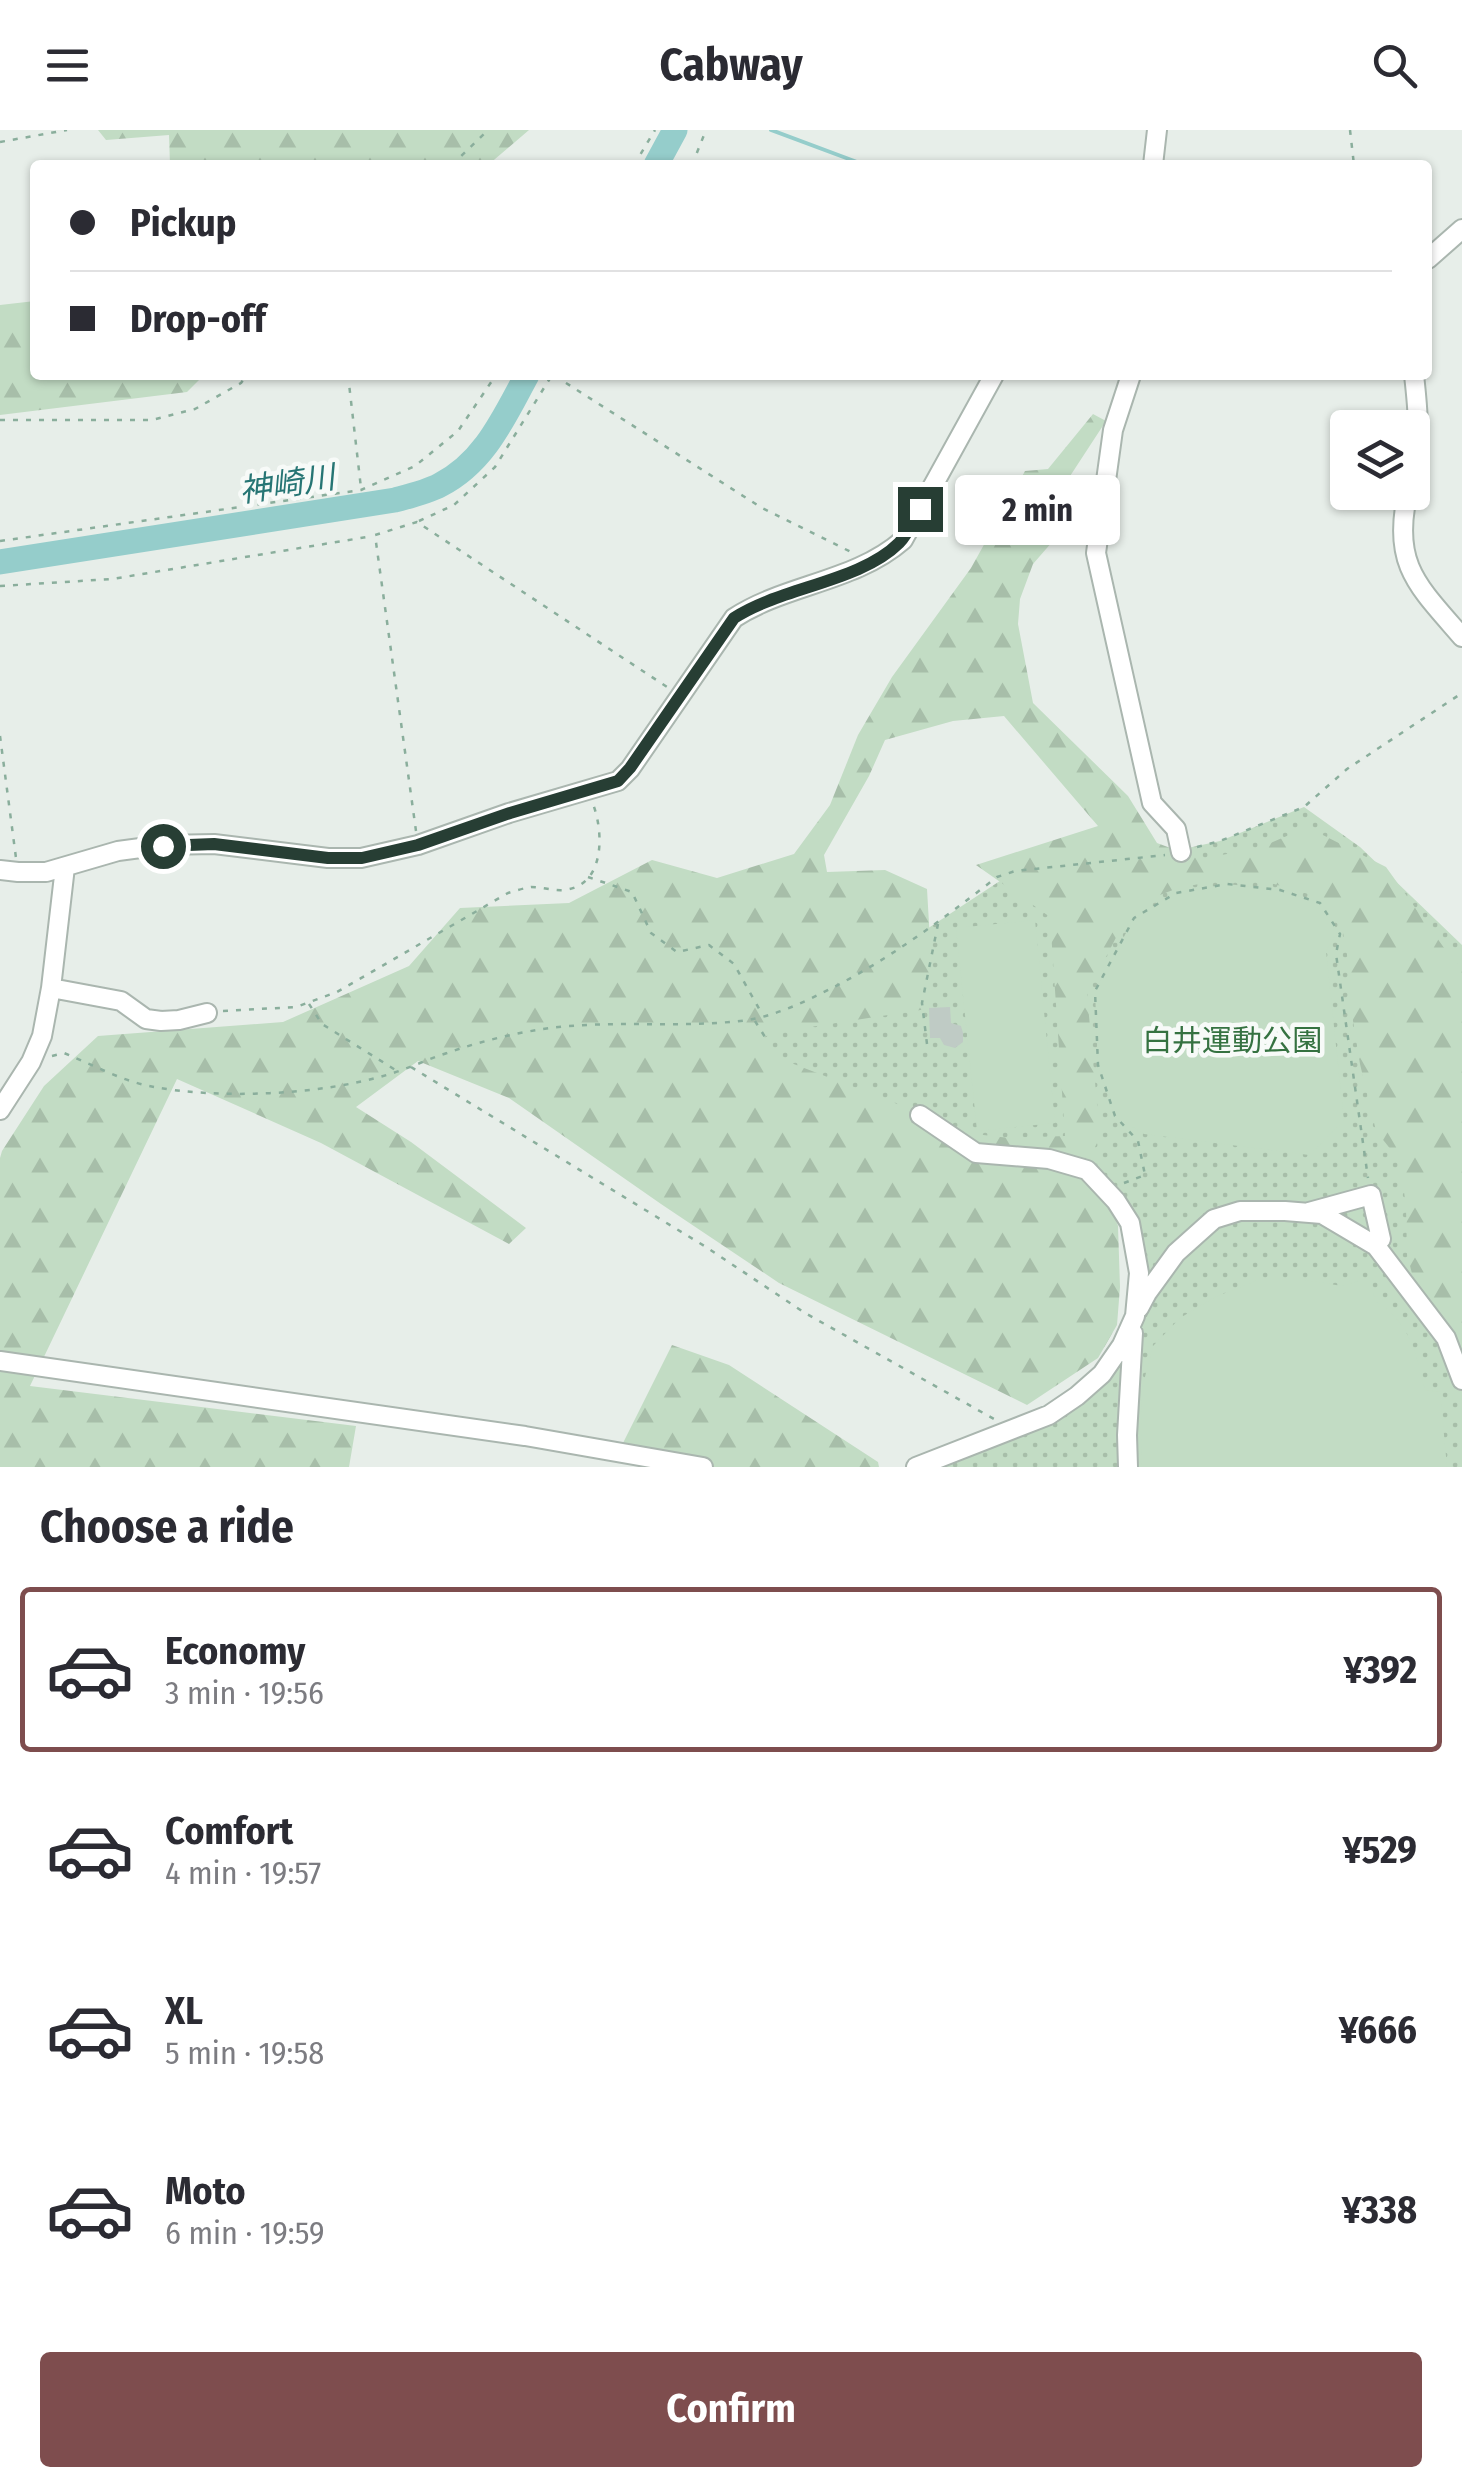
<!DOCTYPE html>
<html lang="en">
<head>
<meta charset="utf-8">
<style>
	body { margin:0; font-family:"Fira Sans Condensed","Noto Sans JP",sans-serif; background:#f2f2f3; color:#2b2b33; height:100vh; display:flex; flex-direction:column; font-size:38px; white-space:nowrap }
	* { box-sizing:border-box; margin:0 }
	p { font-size:32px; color:#7c7c81 }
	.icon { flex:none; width:55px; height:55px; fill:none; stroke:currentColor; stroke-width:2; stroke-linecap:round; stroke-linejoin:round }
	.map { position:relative; height:1337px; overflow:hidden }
	.details { display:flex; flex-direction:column; background:#fff; flex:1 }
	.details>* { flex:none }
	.guide { position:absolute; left:30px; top:30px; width:1402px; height:220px; border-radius:10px; box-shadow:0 2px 8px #0004; display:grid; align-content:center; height:220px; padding:0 40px; background:#fff }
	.buttons { position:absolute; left:1330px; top:280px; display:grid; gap:20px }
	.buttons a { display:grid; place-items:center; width:100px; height:100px; border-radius:10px; background:#fff; box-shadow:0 2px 8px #0004; font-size:50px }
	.end { position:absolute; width:45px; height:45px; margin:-22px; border:12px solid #273e34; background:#fff; box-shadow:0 0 0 5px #fff }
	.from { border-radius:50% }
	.bubble { position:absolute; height:70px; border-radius:10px; background:#fff; box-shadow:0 2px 8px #0004; font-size:32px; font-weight:700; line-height:70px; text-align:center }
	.guide b { display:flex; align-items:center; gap:35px; height:95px; font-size:38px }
	.guide b+b { border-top:2px solid #e1e1e2 }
	.guide i { width:25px; height:25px; background:#2b2b33 }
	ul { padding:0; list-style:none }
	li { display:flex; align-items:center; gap:30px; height:165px; margin:0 20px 15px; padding:0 20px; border:5px solid transparent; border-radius:10px }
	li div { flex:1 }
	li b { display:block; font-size:38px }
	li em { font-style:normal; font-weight:700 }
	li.current { border-color:#7e4d4e }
	li>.icon { width:90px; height:90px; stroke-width:1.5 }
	h2 { padding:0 40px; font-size:45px; line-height:120px }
	.action { display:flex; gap:20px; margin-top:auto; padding:20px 40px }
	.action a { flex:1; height:115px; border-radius:10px; background:#7e4d4e; color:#fff; font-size:40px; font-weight:700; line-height:115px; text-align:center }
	header { display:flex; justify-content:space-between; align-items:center; height:130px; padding:0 40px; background:#fff; font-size:45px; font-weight:700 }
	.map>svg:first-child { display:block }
	.green { fill:url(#green-dots) }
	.forest { fill:url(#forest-firs); fill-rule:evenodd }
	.pitch { fill:#c2dcc4 }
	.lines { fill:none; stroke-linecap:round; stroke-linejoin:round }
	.stream { stroke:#95cdcb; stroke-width:4 }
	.river { stroke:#95cdcb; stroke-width:25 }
	.building { fill:#bfcbc5 }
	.minor-casing { stroke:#aab6af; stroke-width:22 }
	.path { stroke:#8aae9c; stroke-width:2.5; stroke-dasharray:5 8; stroke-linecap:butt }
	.minor { stroke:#fff; stroke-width:18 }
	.route { stroke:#273e34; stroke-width:12 }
	.labels { text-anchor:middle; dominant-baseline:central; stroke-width:9; stroke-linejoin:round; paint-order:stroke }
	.park-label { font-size:30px; fill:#357241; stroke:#f7faf8 }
	.water-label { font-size:32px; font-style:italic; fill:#267574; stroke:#f7faf8 }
</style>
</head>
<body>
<header><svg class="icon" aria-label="menu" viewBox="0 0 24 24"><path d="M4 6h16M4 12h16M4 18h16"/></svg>Cabway<svg class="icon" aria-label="search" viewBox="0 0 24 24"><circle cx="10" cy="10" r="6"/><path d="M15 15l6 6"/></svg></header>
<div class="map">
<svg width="1462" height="1337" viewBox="0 0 1462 1337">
	<defs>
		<pattern id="green-dots" width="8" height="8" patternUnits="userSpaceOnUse" patternTransform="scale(2.5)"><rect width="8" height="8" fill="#c2dcc4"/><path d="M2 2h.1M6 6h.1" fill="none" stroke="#a7bea9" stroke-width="1.8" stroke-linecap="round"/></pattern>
		<pattern id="forest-firs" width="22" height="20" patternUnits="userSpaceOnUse" patternTransform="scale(2.5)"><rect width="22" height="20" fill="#c2dcc4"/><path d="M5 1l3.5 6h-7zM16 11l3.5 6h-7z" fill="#a7bea9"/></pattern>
	</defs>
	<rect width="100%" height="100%" fill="#e7eee9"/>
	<path class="green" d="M1304 677 1360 717 1462 815V1337H916L1049 1285 1122 1215 1139 1143 1116 1071 976 1023 781 938 716 893 851 849 1015 741 1133 730 1220 711Z"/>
	<path class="forest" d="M98 0H529L488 35H170L169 5 106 10Z
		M35 171V245H204L187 262 0 285V175Z
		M1093 284 1106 291 1059 363 1053 411 1033 434 1020 469 1018 494 1033 573 1128 666 1157 713 1200 729 1259 718 1296 702 1313 700 1386 737 1447 822 1462 838V1207L1438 1190 1417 1163 1407 1124 1406 1077 1400 1031 1376 1001 1360 934 1348 860V830L1342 797 1322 768 1274 754 1226 749 1178 758 1147 770 1125 790 1087 864 1100 1007 1095 1017V1029L1118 1096 1120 1157 1117 1195 1098 1228 1027 1275 779 1153 661 1074 509 968 418 931 356 977 411 1012 526 1098 509 1114 321 1013 177 949 30 1256 356 1296 349 1337H0V1028L2 1021 44 956 98 906 283 892 409 836 460 778 569 773 652 730 717 748 794 724 830 675 858 605 892 547 971 438 1025 341 1048 339ZM1004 586 1098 696 976 735 1050 787 1065 1006 1009 1008 975 1004 786 931 759 908 784 901 927 879 932 845 927 759 885 740 827 742 824 725 869 646 885 610 953 591Z
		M672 1215 729 1235 878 1332 879 1337H664L621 1317Z"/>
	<path class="pitch" d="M1227 754 1280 760 1320 773 1338 801 1326 821 1344 991 1309 1025 1144 1004 1115 986 1098 935 1095 861 1134 788 1176 763Z
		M1035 790 1055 993 977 1001 956 798Z
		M1370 1147 1375 1171C1410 1192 1416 1222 1425 1260L1440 1262 1447 1337H1142L1141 1262 1153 1216 1180 1188 1215 1167 1258 1150H1305L1342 1156Z"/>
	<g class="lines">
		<path class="stream" d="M771 0 865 35"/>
		<path class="river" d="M656 35 675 0
			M0 432 395 370C410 366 427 362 440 355 485 332 504 287 527 245"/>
	</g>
	<path class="building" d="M950 877 951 893 961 896 963 903V912L955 918 944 915 940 908H930L929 878Z"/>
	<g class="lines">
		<defs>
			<path id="minor" d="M1153 35 1157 0
				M1428 129 1462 99
				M1131 245 1113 300 1096 423 1152 673 1176 699 1181 722
				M1412 346C1421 312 1418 280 1414 245
				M1408 362C1391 434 1418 456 1462 507
				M0 740 18 742H46L118 721 163 715 214 714 328 728H361L418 715 509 683 618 651 630 639 734 488C786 454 855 452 903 410L994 245
				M51 858 121 871 146 889 161 891 179 890 207 883
				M0 980 31 932 42 906 51 858 65 737
				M1309 1082 1371 1065 1381 1109 1370 1112
				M1139 1178 1147 1163 1176 1123 1214 1089 1240 1081H1285L1322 1084 1376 1116 1446 1208 1462 1250
				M0 1231 525 1306 703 1337
				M916 1337 1049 1285 1077 1266 1102 1244 1122 1215 1135 1186 1139 1143 1130 1093 1116 1071 1087 1040 1049 1029 976 1023 920 985
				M1128 1337 1127 1305 1133 1203"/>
		</defs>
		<use href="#minor" class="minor-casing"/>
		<path class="path" d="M1350 0 1354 35
			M0 12 67 0
			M452 35 488 0
			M634 35 655 0
			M692 35 706 0
			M348 245 361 358
			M555 246 762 378 853 423
			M0 290H152L195 279 241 253 247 245
			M419 391 454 375 495 337 552 245
			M0 411 361 360 415 336 458 301 496 245
			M0 456 112 449 373 406
			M0 606 16 728
			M416 701 375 405 417 392 667 557
			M1197 717 1220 711 1304 677 1347 639 1462 563
			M588 747 632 762 651 803 677 822 709 815 734 834 762 884
			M309 874 322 894 397 941
			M223 881 296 877 337 862 508 763C515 761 524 758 531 757 542 757 553 761 564 760 605 756 604 703 593 674
			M755 891 765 907
			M927 914 922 873 938 794
			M52 926 64 923C91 934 120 950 149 956 219 970 322 965 390 944 410 938 428 929 447 923 478 912 511 904 543 899 611 889 680 899 748 890 772 886 798 875 820 864 886 832 939 792 997 747L1015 741 1165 725
			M411 937 706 1117 805 1183 994 1289
			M1124 1053 1145 1045 1138 1011 1115 986 1098 935 1095 861 1134 788 1176 763 1227 754 1280 760 1320 773 1338 801 1340 804 1336 824 1368 1048"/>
		<use href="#minor" class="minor"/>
	</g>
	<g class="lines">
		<path class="route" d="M163 716 214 714 328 728H362L418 715 510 683 618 651 630 638 734 488C781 457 860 452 899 413 908 404 914 390 920 379"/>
	</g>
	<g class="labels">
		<g class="park-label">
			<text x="1232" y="911">白井運動公園</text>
		</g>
		<g class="water-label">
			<text transform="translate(287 354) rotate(-9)">神崎川</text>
		</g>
	</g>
</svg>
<div class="buttons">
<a><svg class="icon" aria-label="layers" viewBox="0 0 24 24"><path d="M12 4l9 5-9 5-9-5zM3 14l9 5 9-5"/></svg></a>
</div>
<i class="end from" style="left:163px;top:716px"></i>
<i class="end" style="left:920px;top:379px"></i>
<div class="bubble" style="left:955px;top:345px;width:165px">2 min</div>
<div class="guide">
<b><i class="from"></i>Pickup</b>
<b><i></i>Drop-off</b>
</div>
</div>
<section class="details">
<h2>Choose a ride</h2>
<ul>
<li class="current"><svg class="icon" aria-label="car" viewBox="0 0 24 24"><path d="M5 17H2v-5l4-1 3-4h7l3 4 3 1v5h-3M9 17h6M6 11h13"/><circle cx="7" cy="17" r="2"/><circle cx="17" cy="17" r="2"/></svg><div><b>Economy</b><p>3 min · 19:56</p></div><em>¥392</em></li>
<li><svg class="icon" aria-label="car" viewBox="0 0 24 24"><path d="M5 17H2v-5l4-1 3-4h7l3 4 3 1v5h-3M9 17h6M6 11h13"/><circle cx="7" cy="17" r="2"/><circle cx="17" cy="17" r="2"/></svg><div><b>Comfort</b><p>4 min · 19:57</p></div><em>¥529</em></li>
<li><svg class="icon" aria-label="car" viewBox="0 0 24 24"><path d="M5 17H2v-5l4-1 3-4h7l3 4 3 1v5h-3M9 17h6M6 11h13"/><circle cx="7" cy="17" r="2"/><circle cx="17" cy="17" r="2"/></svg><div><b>XL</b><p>5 min · 19:58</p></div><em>¥666</em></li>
<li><svg class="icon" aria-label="car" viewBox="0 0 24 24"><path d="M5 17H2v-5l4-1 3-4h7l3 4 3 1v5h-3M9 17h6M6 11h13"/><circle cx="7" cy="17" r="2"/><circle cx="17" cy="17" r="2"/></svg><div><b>Moto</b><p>6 min · 19:59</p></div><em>¥338</em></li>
</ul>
<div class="action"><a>Confirm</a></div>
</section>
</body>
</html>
